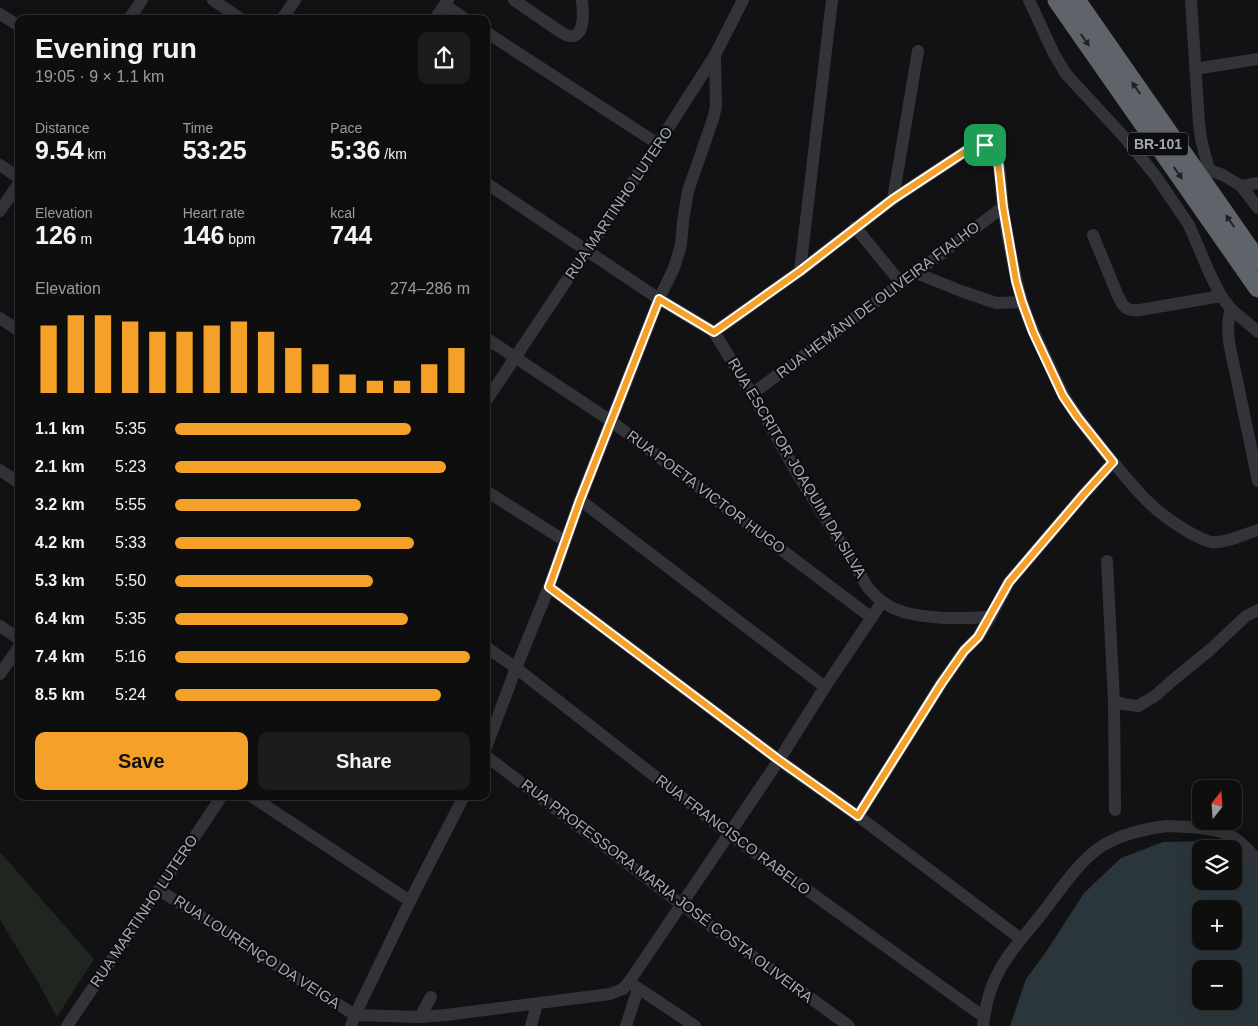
<!DOCTYPE html>
<html lang="en">
<head>
<meta charset="utf-8">
<style>
	body { margin:0; font-family:Arial,sans-serif; background:#1c1c1d; color:#f1f3f6; height:100vh; display:flex; flex-direction:column; font-size:19px; white-space:nowrap }
	* { box-sizing:border-box; margin:0 }
	p { font-size:16px; color:#9b9c9e }
	.icon { flex:none; width:28px; height:28px; fill:none; stroke:currentColor; stroke-width:2; stroke-linecap:round; stroke-linejoin:round }
	.map { position:relative; flex:1; overflow:hidden }
	.details { position:absolute; left:15px; top:15px; width:475px; height:785px; display:flex; flex-direction:column; background:#0e0e0f; border-radius:10px; box-shadow:0 5px 20px #0002,0 0 0 1px #2e2e2f }
	.details>* { flex:none }
	.needle { width:32px; rotate:17deg }
	.controls { position:absolute; left:1192px; top:780px; display:grid; gap:10px }
	.controls a { display:grid; place-items:center; width:50px; height:50px; border-radius:10px; background:#0e0e0f; box-shadow:0 5px 20px #0002,0 0 0 1px #2e2e2f; font-size:25px }
	.pin { position:absolute; display:grid; place-items:center; width:42px; height:42px; color:#fff; margin:-21px; border-radius:10px; box-shadow:0 2px 8px #0006 }
	.round { display:grid; place-items:center; flex:none; width:52px; height:52px; border-radius:10px; background:#1c1c1d }
	.headline { display:flex; align-items:center; justify-content:space-between; height:85px; padding:0 20px }
	h1 { font-size:28px; font-weight:600; line-height:38px }
	.stats { display:grid; grid-template-columns:repeat(3,1fr); gap:8px; height:85px; padding:5px 20px }
	.stats div { display:grid; align-content:center }
	.stats b { font-size:25px; font-weight:600 }
	.stats small { font-size:14px; font-weight:400 }
	.stats p { font-size:14px }
	.chart { height:140px; padding:10px 20px }
	.chart p { display:flex; justify-content:space-between }
	.chart svg { width:100%; height:90px; margin-top:5px; stroke:#f5a028; stroke-width:6 }
	.action { display:flex; gap:10px; margin-top:auto; padding:10px 20px }
	.action a { flex:1; height:58px; border-radius:10px; background:#f5a028; color:#111; font-size:20px; font-weight:600; line-height:58px; text-align:center }
	.action a+a { background:#1c1c1d; color:#f1f3f6 }
	ul { padding:0 20px; list-style:none; font-size:16px }
	li { display:grid; grid-template-columns:80px 60px 1fr; align-items:center; height:38px }
	li i { height:12px; border-radius:6px; background:#f5a028 }
	.map>svg:first-child { display:block }
</style>
</head>
<body>
<div class="map">
<svg width="1258" height="1026" viewBox="0 0 1258 1026">
	<rect width="100%" height="100%" fill="#121214"/>
	<polygon fill="#1e261f" points="0,852 94,959 57,1017 39,984 0,920"/>
	<path fill="#2b363c" fill-rule="evenodd" d="M1214,841L1245,850L1258,866V1026H1010L1026,979L1046,952L1084,893L1121,858L1163,842ZM1201,849H1234V881H1201ZM1201,909H1234V941H1201ZM1201,969H1234V1001H1201Z"/>
	<g fill="none" stroke-linecap="round" stroke-linejoin="round">
		<g stroke="#333439" stroke-width="12">
			<polyline points="213,0 241,19"/>
			<path d="M514,0L562,33C565,34 567,36 570,36C586,38 583,9 582,0"/>
			<polyline points="1029,0 1054,54 1066,74 1125,138 1155,175 1189,225 1209,272 1221,296 1231,309 1258,332"/>
			<polyline points="1191,0 1199,123 1201,139 1209,170"/>
			<polyline points="445,5 465,19"/>
			<polyline points="0,14 19,26"/>
			<polyline points="129,19 142,0"/>
			<polyline points="282,19 295,0"/>
			<polyline points="435,19 448,0"/>
			<polyline points="486,32 658,144"/>
			<polyline points="1195,69 1258,59"/>
			<polyline points="0,165 19,178"/>
			<polyline points="1209,170 1223,175 1241,186 1258,183"/>
			<path d="M486,183L659,299L714,332L752,394L797,473L860,574C863,579 866,586 870,590C890,614 916,616 944,618C960,618 975,619 991,616L1009,582L1084,494L1113,462"/>
			<polyline points="1241,186 1258,208"/>
			<polyline points="893,199 918,51"/>
			<polyline points="0,211 19,183"/>
			<polyline points="855,227 901,283"/>
			<path d="M1093,235L1118,296C1124,308 1126,311 1140,310L1221,296"/>
			<polyline points="800,271 832,0"/>
			<polyline points="916,273 961,291 996,303 1022,302"/>
			<path d="M1231,309C1227,321 1228,330 1229,342L1258,481"/>
			<polyline points="0,318 19,331"/>
			<path d="M714,332L800,271L893,199L975,145C981,145 989,143 993,148C1001,158 1001,194 1003,208C1008,239 1013,271 1022,301C1029,324 1040,345 1050,367C1055,377 1059,388 1065,398C1077,417 1091,435 1105,452C1132,485 1149,509 1187,531C1194,535 1202,540 1211,542C1224,544 1245,534 1258,530"/>
			<polyline points="486,338 611,421 872,618"/>
			<polyline points="752,394 901,283 916,273 1003,207"/>
			<polyline points="486,401 658,144 715,55 743,0"/>
			<polyline points="0,470 19,483"/>
			<polyline points="486,491 565,541"/>
			<polyline points="580,500 825,687"/>
			<polyline points="1107,561 1114,701 1123,704 1138,706 1155,696 1173,680 1211,649 1246,616 1258,610"/>
			<polyline points="549,587 779,760 858,816 1021,939"/>
			<polyline points="0,626 19,639"/>
			<polyline points="486,647 516,668 729,834 984,1017"/>
			<polyline points="0,674 19,647"/>
			<polyline points="1114,701 1115,810"/>
			<polyline points="486,748 516,668 549,587 580,500 659,299 674,268 681,245 683,221 688,191 713,119 716,107 715,55"/>
			<polyline points="486,756 682,905 849,1026"/>
			<polyline points="251,796 410,901"/>
			<polyline points="858,816 941,684 964,651 978,637 991,616"/>
			<polyline points="159,890 355,1015"/>
			<polyline points="629,982 695,1026"/>
			<polyline points="355,1015 420,1017 446,1015 610,994 623,989 629,982 779,760 825,687 882,602"/>
			<polyline points="420,1017 431,997"/>
			<polyline points="67,1026 222,796"/>
			<polyline points="351,1026 355,1015 410,901 464,796"/>
			<polyline points="531,1026 537,1004"/>
			<polyline points="626,1026 638,989"/>
			<path d="M983,1026C985,1009 989,990 997,975C1009,951 1028,932 1044,911C1060,890 1080,860 1102,846C1119,835 1147,828 1167,826C1175,826 1183,827 1190,827C1226,830 1235,833 1258,861"/>
		</g>
		<g stroke="#5f636a" stroke-width="19">
			<polyline points="1057,0 1258,288"/>
			<polyline points="1076,0 1258,261"/>
		</g>
	</g>
	<defs><path id="oneway-solid" d="M-6-.8H1V-3.2L6.5 0L1 3.2V.8H-6Z" transform="scale(1.25)"/></defs>
	<g fill="#222226">
		<use href="#oneway-solid" transform="translate(1085 40) rotate(55)"/>
		<use href="#oneway-solid" transform="translate(1136 88) rotate(-125)"/>
		<use href="#oneway-solid" transform="translate(1178 173) rotate(55)"/>
		<use href="#oneway-solid" transform="translate(1230 221) rotate(-125)"/>
	</g>
	<g fill="none" stroke-linecap="round" stroke-linejoin="round">
		<defs>
			<polygon id="route" points="975,145 985,145 991,146 994,149 998,160 1003,207 1016,281 1022,302 1033,332 1063,396 1078,418 1113,462 1084,494 1009,582 978,637 964,651 941,684 858,816 779,760 549,587 580,500 659,299 714,332 800,271 893,199"/>
		</defs>
		<use href="#route" stroke="#fff" stroke-width="10"/>
		<use href="#route" stroke="#f5a028" stroke-width="6"/>
	</g>
	<g text-anchor="middle" stroke-width="4.5" stroke-linejoin="round" paint-order="stroke">
		<rect fill="#0d0d0f" stroke="#767b82" stroke-width="1" x="1128" y="132.5" width="60" height="23" rx="4"/>
		<g font-size="14" font-weight="bold" fill="#a3aab4">
			<text x="1158" y="149">BR-101</text>
		</g>
		<g font-size="15" fill="#a3aab4" stroke="#0d0d0f">
			<text transform="translate(619 203) rotate(-56)" y="5">RUA MARTINHO LUTERO</text>
			<text transform="translate(878 300) rotate(-37)" y="5">RUA HEMÂNI DE OLIVEIRA FIALHO</text>
			<text transform="translate(797 468) rotate(59)" y="5">RUA ESCRITOR JOAQUIM DA SILVA</text>
			<text transform="translate(706 492) rotate(37)" y="5">RUA POETA VICTOR HUGO</text>
			<text transform="translate(733 835) rotate(37)" y="5">RUA FRANCISCO RABELO</text>
			<text transform="translate(667 891) rotate(37)" y="5">RUA PROFESSORA MARIA JOSÉ COSTA OLIVEIRA</text>
			<text transform="translate(144 911) rotate(-56)" y="5">RUA MARTINHO LUTERO</text>
			<text transform="translate(257 952) rotate(33)" y="5">RUA LOURENÇO DA VEIGA</text>
		</g>
	</g>
</svg>
<div class="controls">
<a><svg class="needle" viewBox="-14 -14 28 28"><path d="M0-13l5 13h-10z" fill="#e53935"/><path d="M0 13l5-13h-10z" fill="#9b9c9e"/></svg></a>
<a><svg class="icon" aria-label="layers" viewBox="0 0 24 24"><path d="M12 4l9 5-9 5-9-5zM3 14l9 5 9-5"/></svg></a>
<a>+</a>
<a>−</a>
</div>
<div class="pin" style="left:985px;top:145px;background:#1e9e55"><svg class="icon" aria-label="arrive" viewBox="0 0 24 24"><path d="M6 21V4h12l-3 4 3 4H6"/></svg></div>
<section class="details">
<div class="headline"><div><h1>Evening run</h1><p>19:05 · 9 × 1.1 km</p></div><a class="round"><svg class="icon" aria-label="share" viewBox="0 0 24 24"><path d="M12 15V3M7 8l5-5 5 5M5 13v7h14v-7"/></svg></a></div>
<div class="stats">
<div><p>Distance</p><b>9.54<small> km</small></b></div>
<div><p>Time</p><b>53:25</b></div>
<div><p>Pace</p><b>5:36<small> /km</small></b></div>
</div>
<div class="stats">
<div><p>Elevation</p><b>126<small> m</small></b></div>
<div><p>Heart rate</p><b>146<small> bpm</small></b></div>
<div><p>kcal</p><b>744</b></div>
</div>
<div class="chart"><p><span>Elevation</span>274–286 m</p>
<svg viewBox="0 0 160 44" preserveAspectRatio="none"><path d="M5 44V11M15 44V6M25 44V6M35 44V9M45 44V14M55 44V14M65 44V11M75 44V9M85 44V14M95 44V22M105 44V30M115 44V35M125 44V38M135 44V38M145 44V30M155 44V22"/></svg>
</div>
<ul>
<li><b>1.1 km</b>5:35<i style="width:80%"></i></li>
<li><b>2.1 km</b>5:23<i style="width:92%"></i></li>
<li><b>3.2 km</b>5:55<i style="width:63%"></i></li>
<li><b>4.2 km</b>5:33<i style="width:81%"></i></li>
<li><b>5.3 km</b>5:50<i style="width:67%"></i></li>
<li><b>6.4 km</b>5:35<i style="width:79%"></i></li>
<li><b>7.4 km</b>5:16<i style="width:100%"></i></li>
<li><b>8.5 km</b>5:24<i style="width:90%"></i></li>
</ul>
<div class="action"><a>Save</a><a>Share</a></div>
</section>
</div>
</body>
</html>
